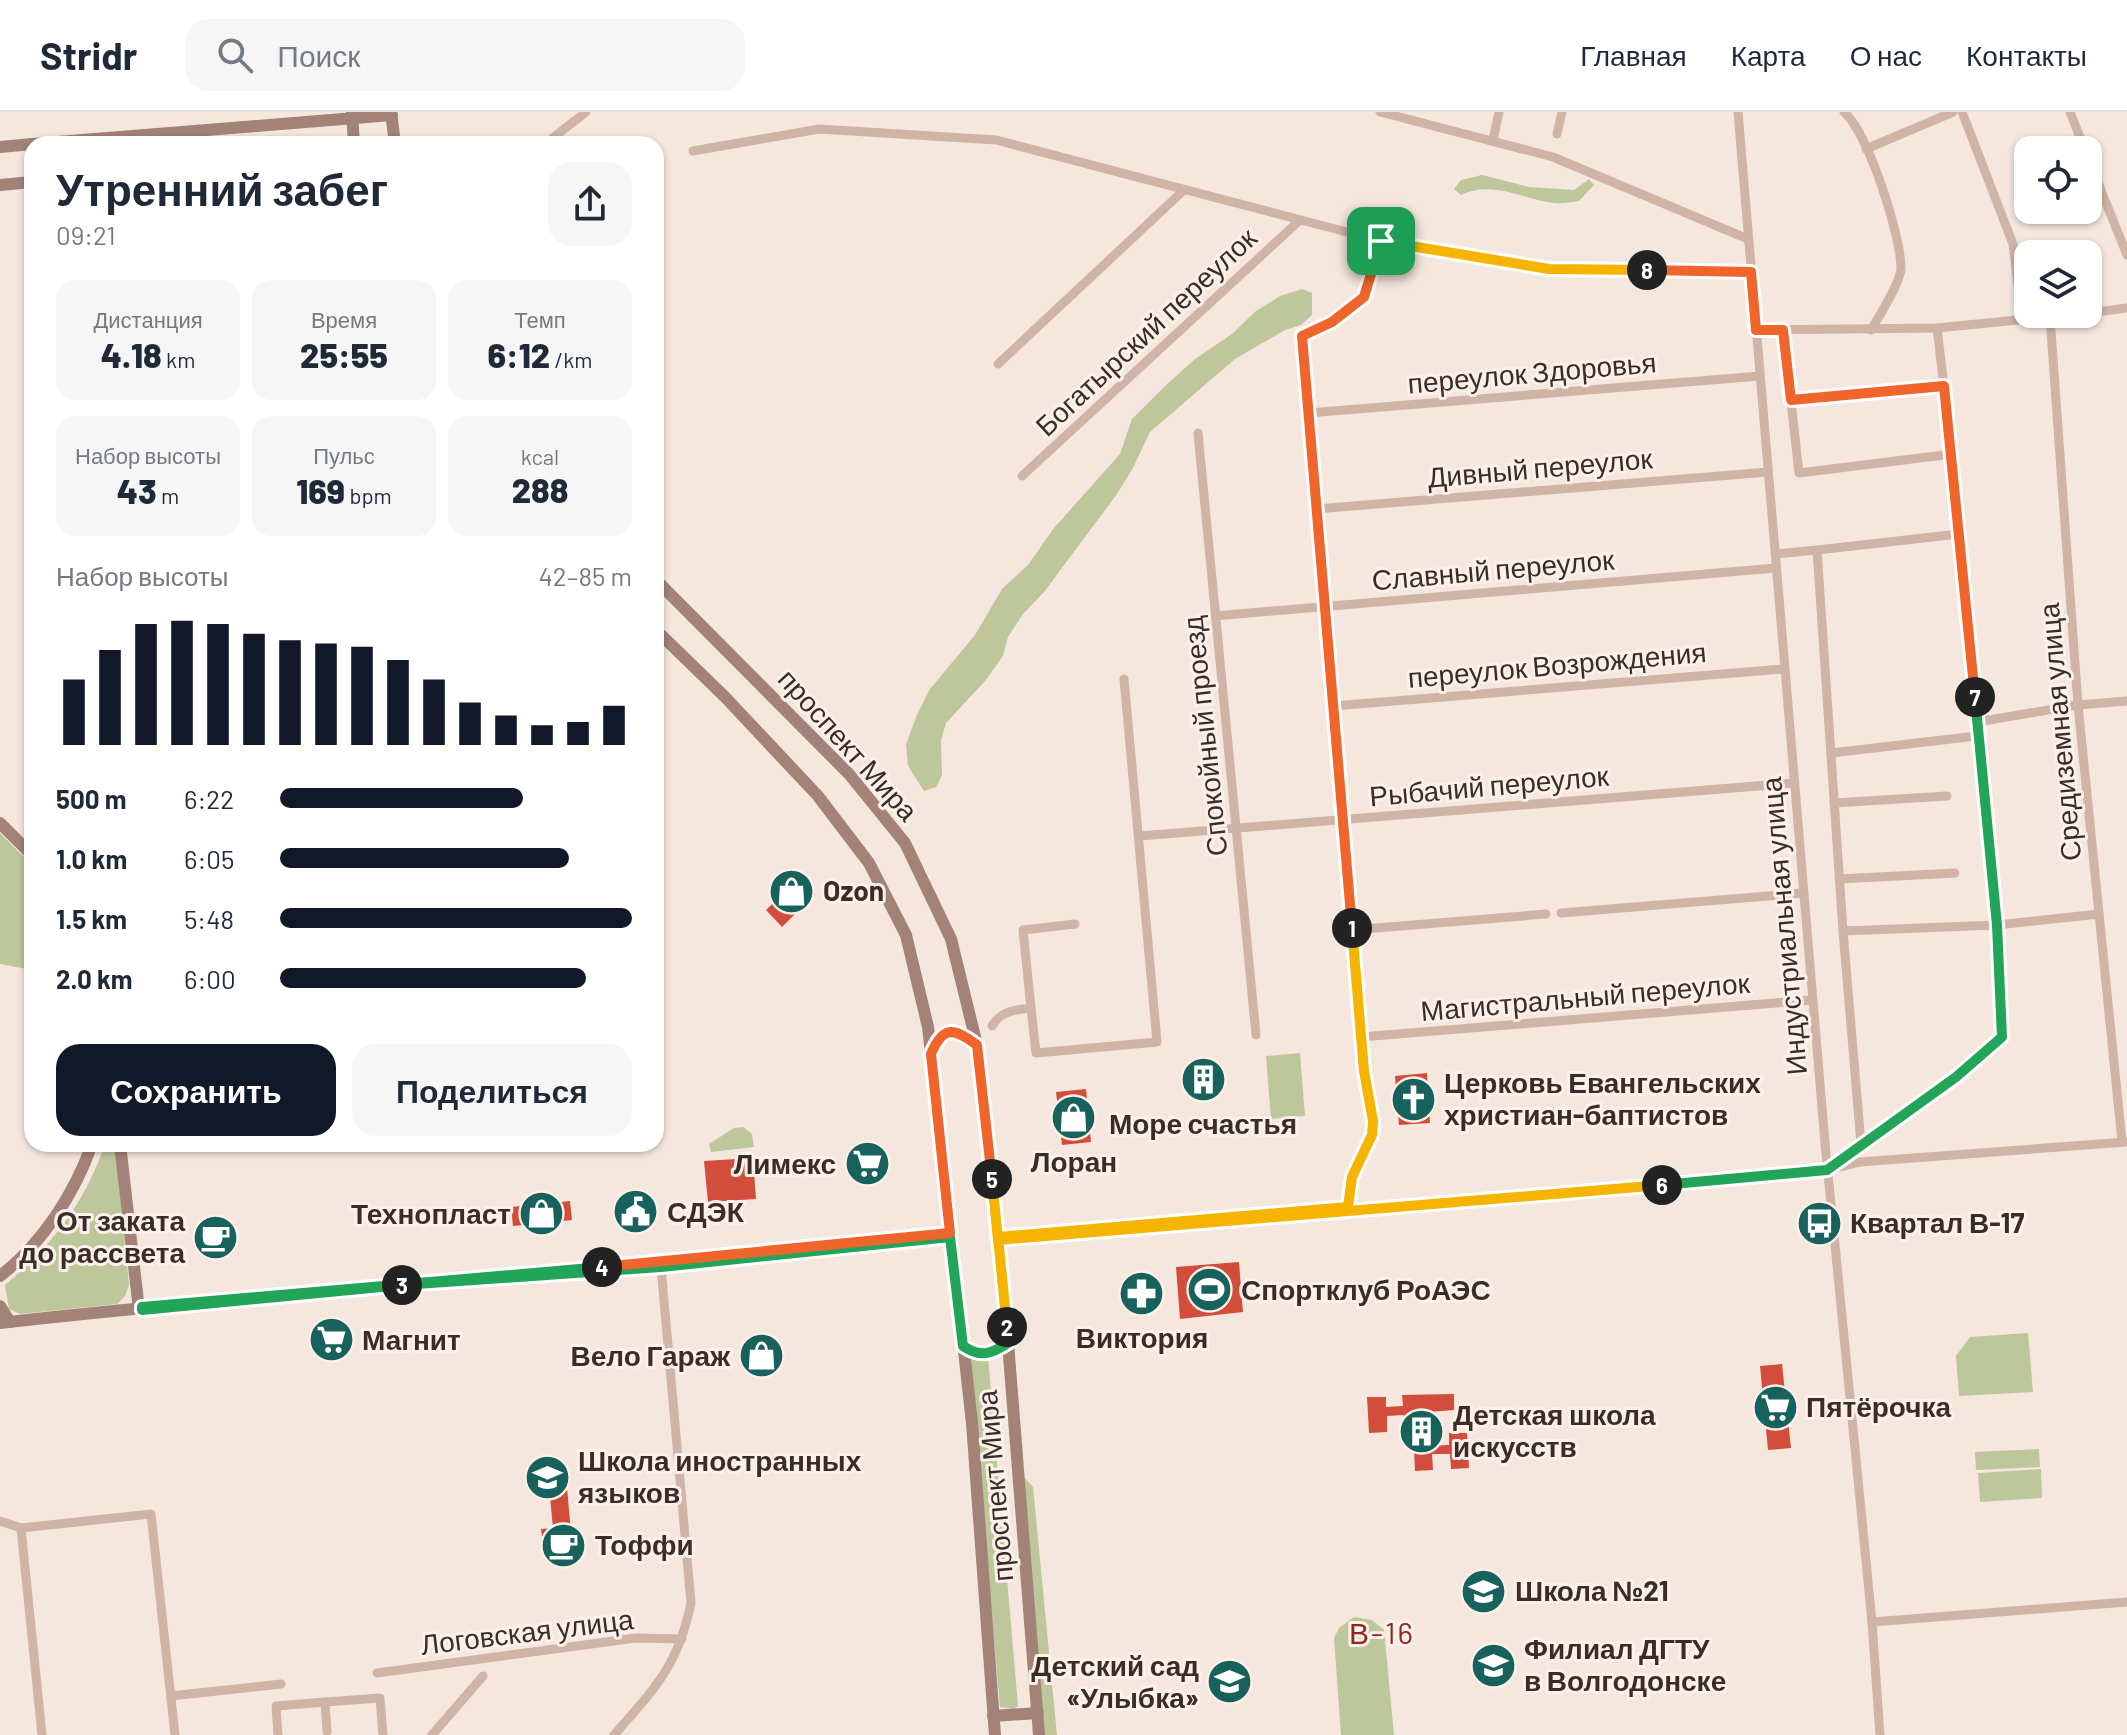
<!DOCTYPE html>
<html lang="ru">
<head>
<meta charset="utf-8">
<style>
	body { margin:0; font-family:Barlow,sans-serif; background:#f6f6f7; color:#1f2937; height:100vh; display:flex; flex-direction:column; font-size:30px; white-space:nowrap }
	* { box-sizing:border-box; margin:0 }
	p { font-size:26px; color:#747a83 }
	.icon { flex:none; width:44px; height:44px; fill:none; stroke:currentColor; stroke-width:2; stroke-linecap:round; stroke-linejoin:round }
	.map { position:relative; flex:1; overflow:hidden }
	.side { position:absolute; left:24px; top:24px; width:640px; height:1016px; display:flex; flex-direction:column; background:#fff; border-radius:24px; box-shadow:0 2px 6px #0004 }
	.side>* { flex:none }
	.tools { position:absolute; left:2014px; top:24px; display:grid; gap:16px }
	.tools a { display:grid; place-items:center; width:88px; height:88px; border-radius:16px; background:#fff; box-shadow:0 2px 6px #0004; font-size:40px }
	.pin { position:absolute; display:grid; place-items:center; width:68px; height:68px; color:#fff; margin:-34px; border-radius:16px; box-shadow:0 4px 12px #0006 }
	.km { position:absolute; width:40px; height:40px; margin:-20px; border-radius:50%; background:#222; color:#fff; font-size:22px; line-height:40px; text-align:center }
	.round { display:grid; place-items:center; flex:none; width:84px; height:84px; border-radius:24px; background:#f6f6f7 }
	.head { display:flex; align-items:center; justify-content:space-between; height:136px; padding:0 32px }
	h1 { font-size:44px; font-weight:800; line-height:60px }
	.metrics { display:grid; grid-template-columns:repeat(3,1fr); gap:12px; height:136px; padding:8px 32px }
	.metrics div { display:grid; align-content:center; border-radius:20px; background:#f6f6f7; text-align:center }
	.metrics b { font-size:34px; font-weight:800 }
	.metrics small { font-size:22px; font-weight:400 }
	.metrics p { font-size:22px }
	.chart { height:224px; padding:16px 32px }
	.chart p { display:flex; justify-content:space-between }
	.chart svg { width:100%; height:144px; margin-top:8px; stroke:#111827; stroke-width:6 }
	.button { display:flex; gap:16px; margin-top:auto; padding:16px 32px }
	.button a { flex:1; height:92px; border-radius:24px; background:#111827; color:#fff; font-size:32px; font-weight:800; line-height:92px; text-align:center }
	.button a+a { background:#f6f6f7; color:#1f2937 }
	ul { padding:0 32px; list-style:none; font-size:26px }
	li { display:grid; grid-template-columns:128px 96px 1fr; align-items:center; height:60px }
	li i { height:20px; border-radius:10px; background:#111827 }
	header { display:flex; align-items:center; gap:48px; box-sizing:border-box; height:112px; padding:0 40px; background:#fff; border-bottom:2px solid #e0e1e3 }
	header strong { font-size:38px }
	nav { display:flex; gap:44px; margin-inline-start:auto; font-size:28px }
	.search { width:560px; height:72px; background:#f6f6f7; display:flex; align-items:center; gap:20px; box-sizing:border-box; padding:0 28px; border-radius:24px; color:#747a83; font-size:30px }
	.map>svg:first-child { display:block }
</style>
</head>
<body>
<header>
<strong>Stridr</strong>
<div class="search"><svg class="icon" aria-label="search" viewBox="0 0 24 24"><circle cx="10" cy="10" r="6"/><path d="M15 15l6 6"/></svg>Поиск</div>
<nav><a>Главная</a><a>Карта</a><a>О нас</a><a>Контакты</a></nav>
</header>
<div class="map">
<svg width="2127" height="1623" viewBox="0 0 2127 1623">
	<rect width="100%" height="100%" fill="#f5e7dd"/>
	<g fill="#bec69b">
		<path d="M1482,63L1529,75L1574,78L1589,67L1594,73L1579,89C1571,90 1562,92 1554,91C1522,87 1493,68 1461,83L1454,77L1461,68Z"/>
		<polygon points="1302,177 1312,181 1312,203 1301,213 1285,218 1235,247 1150,320 1133,356 1117,382 1044,480 1023,502 1008,525 1003,544 985,569 946,611 941,628 942,663 936,675 924,679 908,654 906,632 917,603 930,577 975,523 1002,477 1028,453 1054,416 1120,342 1132,307 1164,275 1195,247 1232,222 1256,199 1280,184"/>
		<polygon points="0,721 32,753 32,858 0,852"/>
		<polygon points="1300,941 1305,1004 1271,1007 1266,944"/>
		<polygon points="743,1015 752,1022 754,1035 711,1040 709,1032 734,1016"/>
		<path d="M105,1032H115L129,1173L125,1184L117,1192L20,1202L9,1197L5,1173C51,1135 86,1089 105,1032Z"/>
		<polygon points="2028,1221 2033,1280 1959,1284 1956,1244 1970,1225"/>
		<polygon points="969,1245 980,1249 988,1245 1018,1594 1014,1597 1000,1595"/>
		<polygon points="2039,1337 2040,1355 1976,1358 1975,1340"/>
		<polygon points="2041,1357 2042,1386 1980,1390 1978,1361"/>
		<polygon points="1019,1360 1033,1375 1057,1623 1041,1623"/>
		<polygon points="1354,1505 1372,1508 1384,1518 1394,1623 1341,1623 1334,1526 1339,1516"/>
	</g>
	<g fill="#d34d3d">
		<polygon points="799,766 815,782 782,815 766,798"/>
		<polygon points="1215,952 1217,982 1191,984 1189,953"/>
		<polygon points="1427,961 1430,1011 1399,1013 1395,964"/>
		<polygon points="1086,977 1091,1030 1062,1033 1056,980"/>
		<polygon points="883,1036 886,1064 851,1067 848,1040"/>
		<polygon points="753,1046 756,1087 708,1090 704,1049"/>
		<polygon points="570,1089 572,1108 513,1114 511,1095"/>
		<polygon points="1239,1150 1243,1200 1180,1207 1176,1155"/>
		<polygon points="1782,1252 1791,1336 1768,1338 1760,1254"/>
		<polygon points="1454,1282 1454,1298 1428,1300 1432,1334 1449,1333 1449,1321 1467,1321 1469,1356 1451,1357 1450,1342 1432,1342 1433,1358 1415,1359 1413,1318 1404,1318 1404,1303 1387,1304 1387,1320 1369,1321 1367,1285 1386,1285 1386,1295 1403,1294 1402,1283"/>
		<polygon points="566,1364 572,1432 543,1434 541,1417 553,1416 550,1385 539,1386 537,1366"/>
	</g>
	<g fill="none" stroke-linecap="round" stroke-linejoin="round">
		<g stroke="#cfb4a7" stroke-width="9">
			<polyline points="1380,0 1553,45 1748,127"/>
			<polyline points="1738,0 1825,1031 1872,1510 1880,1623"/>
			<path d="M1844,0C1868,20 1901,124 1901,156C1901,170 1879,204 1871,218"/>
			<polyline points="1962,0 2013,132 2022,206"/>
			<polyline points="2070,0 2085,38"/>
			<polyline points="1557,22 1562,0"/>
			<polyline points="1493,28 1499,0"/>
			<polyline points="545,32 586,0"/>
			<polyline points="1866,37 1953,0"/>
			<polyline points="693,39 819,17 996,28 1381,129 1549,157 1751,160"/>
			<polyline points="2088,46 2127,143"/>
			<polyline points="2088,201 2127,196"/>
			<polyline points="2050,205 2078,593 2122,1030"/>
			<polyline points="1756,218 1937,216 2078,202"/>
			<polyline points="1783,218 1799,361 1952,342"/>
			<polyline points="998,252 1184,78"/>
			<polyline points="1791,288 1944,274"/>
			<polyline points="1308,301 1760,264"/>
			<polyline points="1198,321 1256,923"/>
			<polyline points="1022,364 1299,109"/>
			<polyline points="1316,397 1768,360"/>
			<polyline points="1817,438 1959,422"/>
			<polyline points="1775,442 1817,438 1843,819"/>
			<polyline points="1214,504 1776,456"/>
			<polyline points="1333,594 1784,557"/>
			<polyline points="1977,610 2078,593 2127,589"/>
			<polyline points="1831,641 1977,624"/>
			<polyline points="1834,691 1947,684"/>
			<polyline points="1140,724 1794,671"/>
			<polyline points="1839,767 1955,761"/>
			<polyline points="1561,801 1803,781"/>
			<polyline points="1352,818 1546,802"/>
			<polyline points="1031,896 1036,941 1157,930 1124,567"/>
			<path d="M992,914C1001,899 1014,898 1031,896L1023,818L1075,812"/>
			<polyline points="1361,925 1812,888"/>
			<polyline points="1861,1032 1843,819 1997,813 2099,802"/>
			<polyline points="1830,1057 1860,1050 2126,1030"/>
			<polyline points="1827,1058 1956,965 2002,925 1997,813 1952,342 1937,216"/>
			<path d="M1349,1098C1348,1063 1368,1050 1372,1021C1375,1002 1367,979 1364,959L1302,224L1332,210L1364,185L1381,129"/>
			<polyline points="0,1409 21,1416 151,1402 175,1623"/>
			<polyline points="21,1416 42,1623"/>
			<polyline points="1872,1510 2127,1490"/>
			<polyline points="377,1561 636,1526 682,1527"/>
			<polyline points="171,1584 281,1572"/>
			<polyline points="327,1620 325,1590 380,1586 383,1623"/>
			<polyline points="278,1623 276,1594 325,1590"/>
			<polyline points="432,1623 483,1564"/>
			<path d="M614,1623C655,1576 678,1554 691,1491L661,1155"/>
		</g>
		<g stroke="#a38278" stroke-width="12">
			<polyline points="352,0 354,32"/>
			<polyline points="391,0 395,32"/>
			<polyline points="33,32 392,3"/>
			<polyline points="0,35 32,32"/>
			<polyline points="0,73 32,70"/>
			<polyline points="656,468 849,662 905,731 951,827 977,933 1008,1231 1039,1623"/>
			<polyline points="656,518 725,585 818,684 869,751 906,823 928,915 972,1311 995,1623"/>
			<polyline points="0,711 32,743"/>
			<path d="M931,941C944,913 955,916 977,933"/>
			<polyline points="120,1032 139,1198"/>
			<polyline points="998,1128 1827,1058"/>
			<path d="M0,1164C42,1132 75,1081 92,1032"/>
			<polyline points="0,1194 10,1210"/>
			<path d="M0,1211C316,1175 634,1162 950,1125"/>
			<path d="M963,1234C981,1246 991,1242 1008,1231"/>
			<polyline points="993,1604 1038,1601"/>
		</g>
	</g>
	<g fill="none" stroke-linecap="round" stroke-linejoin="round">
		<defs>
			<polyline id="split-1" points="1352,816 1302,224 1332,210 1364,185 1381,129"/>
			<polyline id="split-2" points="1007,1215 998,1125 1348,1095 1352,1065 1372,1023 1373,1009 1364,959 1352,816"/>
			<path id="split-3" d="M402,1173L661,1155L950,1125L963,1234C981,1246 991,1242 1008,1231L1007,1215"/>
			<polyline id="split-4" points="402,1173 142,1198 142,1195 602,1155"/>
			<path id="split-5" d="M602,1155L950,1121L931,942C943,914 953,915 977,933L992,1067"/>
			<polyline id="split-6" points="992,1067 998,1128 1662,1073"/>
			<polyline id="split-7" points="1662,1073 1827,1058 1956,965 2002,925 1997,813 1975,585"/>
			<polyline id="split-8" points="1647,158 1751,160 1756,218 1783,218 1791,288 1944,274 1975,585"/>
			<polyline id="split-9" points="1381,129 1549,157 1647,158"/>
		</defs>
		<use href="#split-1" stroke="#fff" stroke-width="16"/>
		<use href="#split-2" stroke="#fff" stroke-width="16"/>
		<use href="#split-3" stroke="#fff" stroke-width="16"/>
		<use href="#split-4" stroke="#fff" stroke-width="16"/>
		<use href="#split-5" stroke="#fff" stroke-width="16"/>
		<use href="#split-6" stroke="#fff" stroke-width="16"/>
		<use href="#split-7" stroke="#fff" stroke-width="16"/>
		<use href="#split-8" stroke="#fff" stroke-width="16"/>
		<use href="#split-9" stroke="#fff" stroke-width="16"/>
		<use href="#split-1" stroke="#f0652b" stroke-width="10"/>
		<use href="#split-2" stroke="#f5b400" stroke-width="10"/>
		<use href="#split-3" stroke="#22a559" stroke-width="10"/>
		<use href="#split-4" stroke="#22a559" stroke-width="10"/>
		<use href="#split-5" stroke="#f0652b" stroke-width="10"/>
		<use href="#split-6" stroke="#f5b400" stroke-width="10"/>
		<use href="#split-7" stroke="#22a559" stroke-width="10"/>
		<use href="#split-8" stroke="#f0652b" stroke-width="10"/>
		<use href="#split-9" stroke="#f5b400" stroke-width="10"/>
	</g>
	<defs>
		<symbol id="shop-disc" viewBox="-11 -11 22 22"><circle r="9.5" fill="#18625d" stroke="#fcf1ea"/><path d="M-5-2.5h2.3a2.7 3.5 0 0 1 5.4 0H5L5.5 6h-11ZM-1.5-2.5h3a1.5 2.3 0 0 0-3 0Z" fill="#fff"/></symbol>
		<symbol id="building-disc" viewBox="-11 -11 22 22"><circle r="9.5" fill="#18625d" stroke="#fcf1ea"/><path d="M-4-6H4V6H1V3H-1V6H-4ZM-2.5-4.3h1.7v1.8h-1.7ZM.8-4.3h1.7v1.8H.8ZM-2.5-1h1.7V.8h-1.7ZM.8-1h1.7V.8H.8Z" fill="#fff"/></symbol>
		<symbol id="church-disc" viewBox="-11 -11 22 22"><circle r="9.5" fill="#18625d" stroke="#fcf1ea"/><path d="M-1.2-6h2.4v3.5h3.3v2.4h-3.3V6h-2.4V-.1h-3.3v-2.4h3.3Z" fill="#fff"/></symbol>
		<symbol id="supermarket-disc" viewBox="-11 -11 22 22"><circle r="9.5" fill="#18625d" stroke="#fcf1ea"/><path d="M-6-5.5h2.5l.6 2H6L4.5 2H-2.5L-4.4-4H-6ZM-1.5 3.2a1.3 1.3 0 1 0 .1 0ZM3 3.2a1.3 1.3 0 1 0 .1 0Z" fill="#fff"/></symbol>
		<symbol id="civic-disc" viewBox="-11 -11 22 22"><circle r="9.5" fill="#18625d" stroke="#fcf1ea"/><path d="M-.6-6.5H3V-4.5H.6V-3L4-1V1h2V6H-6V1h2V-1L-.6-3ZM-1.2 2.5V6h2.4V2.5Z" fill="#fff"/></symbol>
		<symbol id="bus-disc" viewBox="-11 -11 22 22"><circle r="9.5" fill="#18625d" stroke="#fcf1ea"/><path d="M-5-6H5V4H4V6H2V4H-2V6H-4V4H-5ZM-3.5-4V0h7V-4ZM-3.5 1.2v1.5H-2V1.2ZM2 1.2v1.5H3.5V1.2Z" fill="#fff"/></symbol>
		<symbol id="cafe-disc" viewBox="-11 -11 22 22"><circle r="9.5" fill="#18625d" stroke="#fcf1ea"/><path d="M-5.5-4.5H6V0H3Q3 3.5 0 3.5H-2.5Q-5.5 3.5-5.5 0ZM3-3.2v2h1.7v-2ZM-6 4.5H4V6H-6Z" fill="#fff"/></symbol>
		<symbol id="stadium-disc" viewBox="-11 -11 22 22"><circle r="9.5" fill="#18625d" stroke="#fcf1ea"/><path d="M0-5a6.5 5 0 1 0 0 10a6.5 5 0 1 0 0-10ZM-3.5-1.8h7v3.6h-7Z" fill="#fff"/></symbol>
		<symbol id="pharmacy-disc" viewBox="-11 -11 22 22"><circle r="9.5" fill="#18625d" stroke="#fcf1ea"/><path d="M-2-6h4v4h4v4h-4v4h-4v-4h-4v-4h4Z" fill="#fff"/></symbol>
		<symbol id="school-disc" viewBox="-11 -11 22 22"><circle r="9.5" fill="#18625d" stroke="#fcf1ea"/><path d="M0-5L7-2L0 1L-7-2ZM-4 1L0 2.5L4 1V4Q0 6-4 4Z" fill="#fff"/></symbol>
	</defs>
	<g fill-rule="evenodd">
		<use href="#shop-disc" x="766" y="754" width="51" height="51"/>
		<use href="#building-disc" x="1178" y="942" width="51" height="51"/>
		<use href="#church-disc" x="1388" y="962" width="51" height="51"/>
		<use href="#shop-disc" x="1048" y="980" width="51" height="51"/>
		<use href="#supermarket-disc" x="842" y="1026" width="51" height="51"/>
		<use href="#civic-disc" x="610" y="1074" width="51" height="51"/>
		<use href="#shop-disc" x="516" y="1076" width="51" height="51"/>
		<use href="#bus-disc" x="1794" y="1086" width="51" height="51"/>
		<use href="#cafe-disc" x="190" y="1100" width="51" height="51"/>
		<use href="#stadium-disc" x="1184" y="1152" width="51" height="51"/>
		<use href="#pharmacy-disc" x="1116" y="1156" width="51" height="51"/>
		<use href="#supermarket-disc" x="306" y="1202" width="51" height="51"/>
		<use href="#shop-disc" x="736" y="1218" width="51" height="51"/>
		<use href="#supermarket-disc" x="1750" y="1270" width="51" height="51"/>
		<use href="#building-disc" x="1396" y="1294" width="51" height="51"/>
		<use href="#school-disc" x="522" y="1340" width="51" height="51"/>
		<use href="#cafe-disc" x="538" y="1408" width="51" height="51"/>
		<use href="#school-disc" x="1458" y="1454" width="51" height="51"/>
		<use href="#school-disc" x="1468" y="1528" width="51" height="51"/>
		<use href="#school-disc" x="1204" y="1544" width="51" height="51"/>
	</g>
	<g text-anchor="middle" stroke-width="6" stroke-linejoin="round" paint-order="stroke">
		<g font-size="28" fill="#3b2c28" stroke="#fcf1ea">
			<text transform="translate(1146 220) rotate(-43)" y="10">Богатырский переулок</text>
			<text transform="translate(1532 261) rotate(-5)" y="10">переулок Здоровья</text>
			<text transform="translate(1540 356) rotate(-5)" y="10">Дивный переулок</text>
			<text transform="translate(1493 458) rotate(-5)" y="10">Славный переулок</text>
			<text transform="translate(1557 553) rotate(-5)" y="10">переулок Возрождения</text>
			<text transform="translate(2060 620) rotate(-95)" y="10">Средиземная улица</text>
			<text transform="translate(1205 624) rotate(-96)" y="10">Спокойный проезд</text>
			<text transform="translate(848 633) rotate(48)" y="10">проспект Мира</text>
			<text transform="translate(1489 674) rotate(-5)" y="10">Рыбачий переулок</text>
			<text transform="translate(1784 814) rotate(-95)" y="10">Индустриальная улица</text>
			<text transform="translate(1585 885) rotate(-5)" y="10">Магистральный переулок</text>
			<text transform="translate(995 1374) rotate(-95)" y="10">проспект Мира</text>
			<text transform="translate(527 1520) rotate(-7)" y="10">Логовская улица</text>
		</g>
		<g font-size="28" font-weight="bold" fill="#3b2c28" stroke="#fcf1ea" text-anchor="start">
			<text x="823" y="789">Ozon</text>
			<text x="1444" y="981">Церковь Евангельских<tspan x="1444" dy="32">христиан-баптистов</tspan></text>
			<text x="1203" y="1022" text-anchor="middle">Море счастья</text>
			<text x="1074" y="1060" text-anchor="middle">Лоран</text>
			<text x="836" y="1062" text-anchor="end">Лимекс</text>
			<text x="667" y="1110">СДЭК</text>
			<text x="511" y="1112" text-anchor="end">Технопласт</text>
			<text x="185" y="1119" text-anchor="end">От заката<tspan x="185" dy="32">до рассвета</tspan></text>
			<text x="1850" y="1121">Квартал В-17</text>
			<text x="1241" y="1188">Спортклуб РоАЭС</text>
			<text x="1142" y="1236" text-anchor="middle">Виктория</text>
			<text x="362" y="1238">Магнит</text>
			<text x="730" y="1254" text-anchor="end">Вело Гараж</text>
			<text x="1806" y="1305">Пятёрочка</text>
			<text x="1453" y="1313">Детская школа<tspan x="1453" dy="32">искусств</tspan></text>
			<text x="578" y="1359">Школа иностранных<tspan x="578" dy="32">языков</tspan></text>
			<text x="595" y="1443">Тоффи</text>
			<text x="1515" y="1489">Школа №21</text>
			<text x="1524" y="1547">Филиал ДГТУ<tspan x="1524" dy="32">в Волгодонске</tspan></text>
			<text x="1199" y="1564" text-anchor="end">Детский сад<tspan x="1199" dy="32">«Улыбка»</tspan></text>
		</g>
		<g font-size="30" letter-spacing="2" fill="#942418" stroke="#fcf1ea">
			<text x="1382" y="1532">В-16</text>
		</g>
	</g>
</svg>
<div class="tools">
<a><svg class="icon" aria-label="locate" viewBox="0 0 24 24"><circle cx="12" cy="12" r="6"/><path d="M12 2v4M12 18v4M2 12h4M18 12h4"/></svg></a>
<a><svg class="icon" aria-label="layers" viewBox="0 0 24 24"><path d="M12 4l9 5-9 5-9-5zM3 14l9 5 9-5"/></svg></a>
</div>
<div class="pin" style="left:1381px;top:129px;background:#1e9e55"><svg class="icon" aria-label="arrive" viewBox="0 0 24 24"><path d="M6 21V4h12l-3 4 3 4H6"/></svg></div>
<b class="km" style="left:1352px;top:816px">1</b>
<b class="km" style="left:1007px;top:1215px">2</b>
<b class="km" style="left:402px;top:1173px">3</b>
<b class="km" style="left:602px;top:1155px">4</b>
<b class="km" style="left:992px;top:1067px">5</b>
<b class="km" style="left:1662px;top:1073px">6</b>
<b class="km" style="left:1975px;top:585px">7</b>
<b class="km" style="left:1647px;top:158px">8</b>
<section class="side">
<div class="head"><div><h1>Утренний забег</h1><p>09:21</p></div><a class="round"><svg class="icon" aria-label="share" viewBox="0 0 24 24"><path d="M12 15V3M7 8l5-5 5 5M5 13v7h14v-7"/></svg></a></div>
<div class="metrics">
<div><p>Дистанция</p><b>4.18<small> km</small></b></div>
<div><p>Время</p><b>25:55</b></div>
<div><p>Темп</p><b>6:12<small> /km</small></b></div>
</div>
<div class="metrics">
<div><p>Набор высоты</p><b>43<small> m</small></b></div>
<div><p>Пульс</p><b>169<small> bpm</small></b></div>
<div><p>kcal</p><b>288</b></div>
</div>
<div class="chart"><p><span>Набор высоты</span>42–85 m</p>
<svg viewBox="0 0 160 44" preserveAspectRatio="none"><path d="M5 44V24M15 44V15M25 44V7M35 44V6M45 44V7M55 44V10M65 44V12M75 44V13M85 44V14M95 44V18M105 44V24M115 44V31M125 44V35M135 44V38M145 44V37M155 44V32"/></svg>
</div>
<ul>
<li><b>500 m</b>6:22<i style="width:69%"></i></li>
<li><b>1.0 km</b>6:05<i style="width:82%"></i></li>
<li><b>1.5 km</b>5:48<i style="width:100%"></i></li>
<li><b>2.0 km</b>6:00<i style="width:87%"></i></li>
</ul>
<div class="button"><a>Сохранить</a><a>Поделиться</a></div>
</section>
</div>
</body>
</html>
